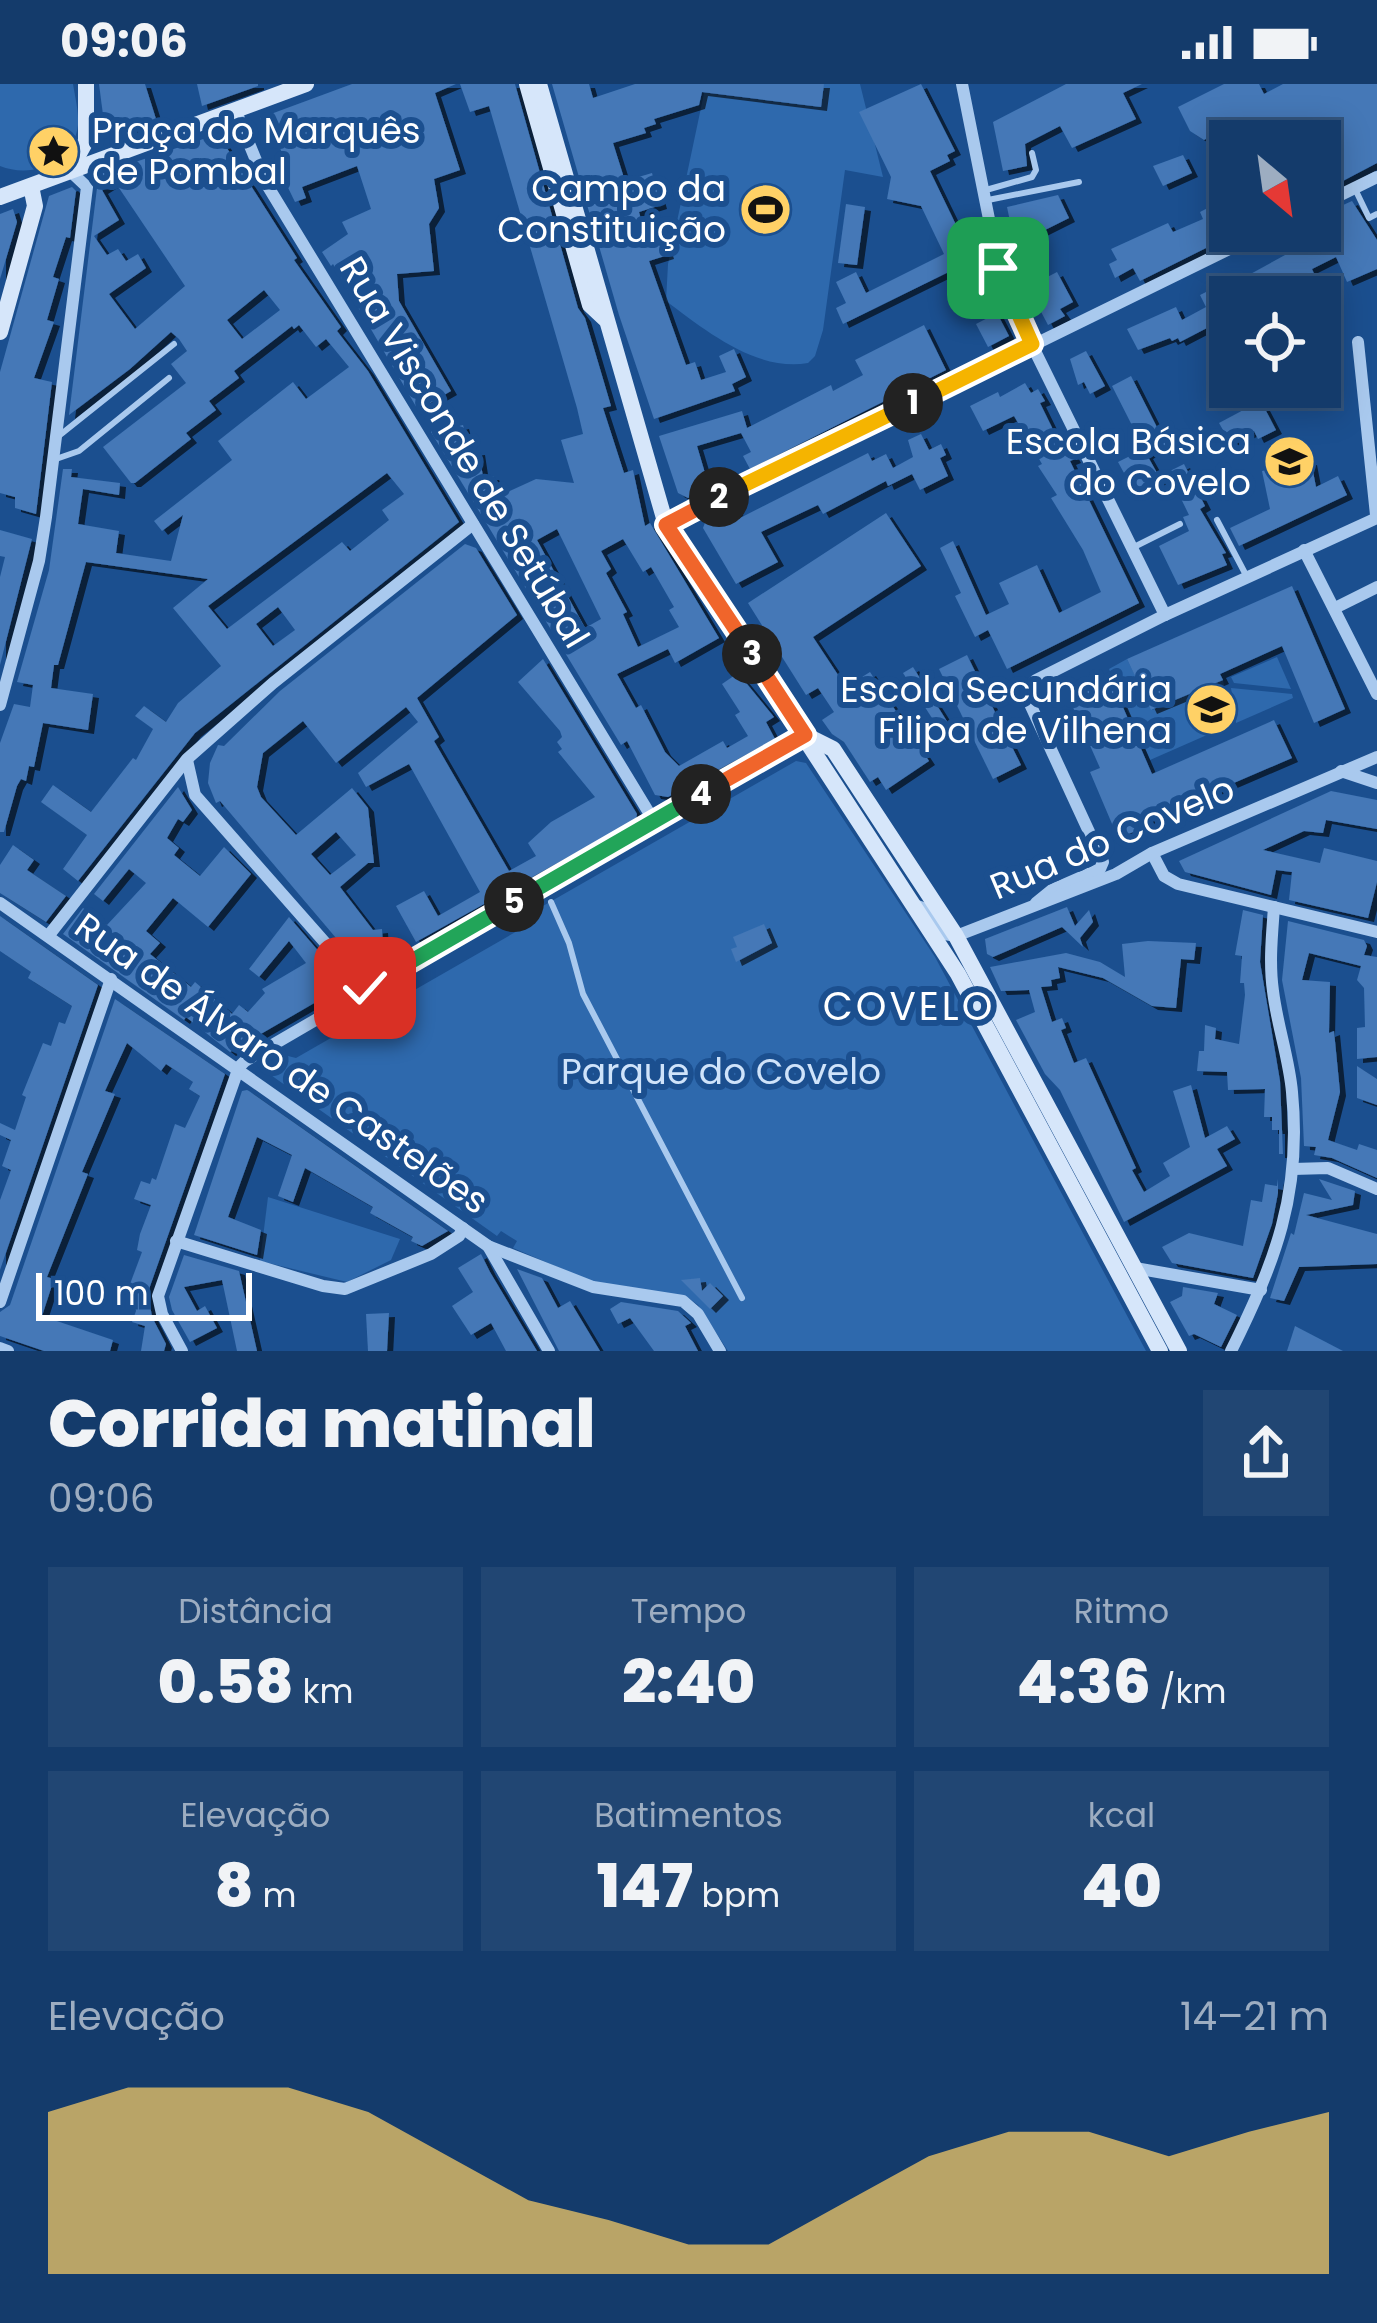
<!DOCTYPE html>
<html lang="pt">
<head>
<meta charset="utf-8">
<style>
	body { margin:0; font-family:Poppins,sans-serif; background:#214673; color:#f1f3f6; height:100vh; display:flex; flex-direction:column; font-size:45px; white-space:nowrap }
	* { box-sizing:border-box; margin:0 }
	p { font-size:39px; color:#9dadc1 }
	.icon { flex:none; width:66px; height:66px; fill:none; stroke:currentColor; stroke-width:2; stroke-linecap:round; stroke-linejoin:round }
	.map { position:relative; height:1267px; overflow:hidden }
	.sheet { display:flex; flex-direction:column; background:#143b6b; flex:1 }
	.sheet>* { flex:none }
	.needle { width:78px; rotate:151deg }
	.tools { position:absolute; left:1209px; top:36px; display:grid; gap:24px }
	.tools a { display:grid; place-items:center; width:132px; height:132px; border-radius:0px; background:#143b6b; box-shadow:0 6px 30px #0003,0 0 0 3px #33557e; font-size:60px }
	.scale { position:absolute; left:36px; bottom:30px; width:216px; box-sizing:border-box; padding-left:12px; border:6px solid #fff; border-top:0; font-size:33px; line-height:42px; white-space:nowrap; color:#fff; -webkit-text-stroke:9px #1b4f8f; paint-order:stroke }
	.pin { position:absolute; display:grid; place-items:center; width:102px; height:102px; color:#fff; margin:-51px; border-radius:24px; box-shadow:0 6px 18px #0006 }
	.km { position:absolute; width:60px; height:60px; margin:-30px; border-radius:50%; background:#222; color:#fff; font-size:33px; line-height:60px; text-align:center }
	.round { display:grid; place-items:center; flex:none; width:126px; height:126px; border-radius:0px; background:#214673 }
	.headline { display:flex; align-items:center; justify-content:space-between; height:204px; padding:0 48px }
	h1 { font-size:66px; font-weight:800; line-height:90px }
	.stats { display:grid; grid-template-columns:repeat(3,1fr); gap:18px; height:204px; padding:12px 48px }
	.stats div { display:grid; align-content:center; border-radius:0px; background:#214673; text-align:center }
	.stats b { font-size:60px; font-weight:800 }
	.stats small { font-size:33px; font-weight:400 }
	.stats p { font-size:33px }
	.chart { height:336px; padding:24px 48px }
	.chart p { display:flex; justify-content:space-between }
	.chart svg { width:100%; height:216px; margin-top:12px; fill:#ffd166; opacity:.7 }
	.status { display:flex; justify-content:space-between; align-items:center; height:84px; padding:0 60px; background:#143b6b; direction:ltr }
	.status svg { height:33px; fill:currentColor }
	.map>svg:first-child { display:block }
</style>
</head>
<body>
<div class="status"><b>09:06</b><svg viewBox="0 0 49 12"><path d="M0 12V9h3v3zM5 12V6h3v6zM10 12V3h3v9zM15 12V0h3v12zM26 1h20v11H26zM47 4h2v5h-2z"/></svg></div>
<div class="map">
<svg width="1377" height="1267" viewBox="0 0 1377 1267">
	<defs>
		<filter id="shadow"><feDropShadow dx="6" dy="4" stdDeviation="0" flood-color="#0009"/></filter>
	</defs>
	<rect width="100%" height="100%" fill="#1b4f8f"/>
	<g fill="#2e69ad">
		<path d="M0,0H73C75,13 79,28 78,41C74,79 32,95 0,82Z"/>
		<path d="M706,0H860L883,93L845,86L823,246L815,272L808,279C756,288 705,246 666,217L668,180Z"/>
		<polygon points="1277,573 1291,605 1234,599 1231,593"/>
		<polygon points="1127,575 1152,626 1223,596 1232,640 1150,676 1109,585"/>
		<polygon points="1231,604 1292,610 1293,614 1236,639"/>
		<polygon points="796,677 806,679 935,873 1146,1267 728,1267 698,1221 687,1213 590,1197 513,1164 517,1157 501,1147 497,1152 268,989 271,979 284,971 296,974 519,846 515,838"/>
		<polygon points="268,1113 400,1155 391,1176 347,1198 260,1177"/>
	</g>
	<g fill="#4478b7" fill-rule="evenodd" filter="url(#shadow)">
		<polygon points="99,0 145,0 156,35 106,54"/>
		<polygon points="197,0 258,0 258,2 202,22"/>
		<polygon points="352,0 456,0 435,9 460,86 434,95 439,124 429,140 434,187 397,190 399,217 451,307 418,326 333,180 331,182 322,168 348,150 342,138 371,125 357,82 302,103 306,114 295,118 275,77 284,74 274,49 264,44 260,34"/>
		<path d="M460,0H515L578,224L585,234L611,322L603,324L624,389L633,386L645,442L650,439L719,554L675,579L668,565L617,590L636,624L641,621L665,668L679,682L723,657L727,664L748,652L735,631L740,628L722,600L738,589L774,633L766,638L775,655L668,713L655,711L627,657L621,661L431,348L445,340L448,345L463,341L470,368L479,367L483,393L493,392L501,411L536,395L574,399L561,356L583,350L577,324L489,22L470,28ZM557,445L601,535L585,544L537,456ZM623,455L643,488L651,483L674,523L669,526L679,543L638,563L623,530L627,528L606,489L611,485L601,467Z"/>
		<polygon points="552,0 589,0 593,14 635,0 824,0 821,23 702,8 699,21 654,35 656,40 644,44 646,49 613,59 625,97 652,89 661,121 639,128 646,153 661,149 668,171 649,177 686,281 695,278 701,296 726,288 719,272 734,265 746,293 732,300 735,307 654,335 619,231"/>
		<polygon points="921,0 955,67 947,71 950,77 930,87 973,176 843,240 836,224 846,219 836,198 856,188 866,209 944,170 921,122 887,115 891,93 859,28"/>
		<polygon points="1066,0 1142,0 1123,9 1136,35 1072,64 1060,42 1025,60 1027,82 1003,87 993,38"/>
		<polygon points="1224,0 1259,0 1264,10 1283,0 1377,0 1377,79 1320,109 1320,57 1264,57 1259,48 1241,57 1225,57 1220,47 1204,56 1190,47 1178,23"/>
		<path d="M218,50L297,174L294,176L341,243L337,247L368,287L459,438L195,649L78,797L63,785L87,751L41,718L53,701L91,728L133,674L136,676L153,645L135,632L144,622L166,638L178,619L221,582L173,524L208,495L86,478L58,581H54L51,604L93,610L88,646L43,639L34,683L29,682L26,697L21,695L17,702L4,748H0V659L14,620L30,623L33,601L17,598L49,486L63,385H72L71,393L120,399L119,411L83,405L78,440L119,447L116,469L171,477L183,431L162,447L154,437L232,376L218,357L293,298L306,315L349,283L326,255L316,263L299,241L294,245L292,242L234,287L239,294L209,317L216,326L186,349L191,355L135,399H131L103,363L186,299L171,280L187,267L179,255L171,248L130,285L69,331L97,104L94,92ZM115,98L185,202L135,245L109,210L146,184L138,170L126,177L118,165L107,171L94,152L119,136L102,106ZM264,206L280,226L242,255L227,236ZM387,389L404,410L382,426L389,436L350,467L342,458L227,545L208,522ZM278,523L295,546L273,562L256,540Z"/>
		<polygon points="1183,71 1192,89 1163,102 1153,82"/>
		<polygon points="1230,89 1230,152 1140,197 1133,184 1115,194 1109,180 1117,176 1111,165 1168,139 1173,148 1203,135 1200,128 1225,115 1215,97"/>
		<polygon points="72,103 76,107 70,154 66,153 53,193 59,195 47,236 54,238 34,294 52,298 36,430 15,424 15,413 0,409 0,288 49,112"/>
		<polygon points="1058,111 1069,134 1015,161 1007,123"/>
		<polygon points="1352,117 1377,156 1377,185 1347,198 1336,173 1312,185 1316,194 1307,199 1309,204 1302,207 1305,213 1279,213 1276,207 1265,213 1230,213 1230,232 1180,258 1178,254 1172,257 1170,254 1138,266 1127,245 1176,223 1182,236 1206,223 1200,211 1210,206 1212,211 1329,147 1321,131"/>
		<polygon points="846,120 865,123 857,181 838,179"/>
		<polygon points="13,125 17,138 0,195 0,130"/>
		<polygon points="1057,188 1073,218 1060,225 1065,232 1048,241 1028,203"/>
		<polygon points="997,229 1009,252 988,263 976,240"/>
		<polygon points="924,241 946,286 750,385 743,372 751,368 741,349 697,362 705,389 711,386 717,399 688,414 678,409 659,352 742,327 747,344 831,301 833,307 863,291 855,276"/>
		<polygon points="1086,267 1105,302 1090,310 1084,298 1078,301 1070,275"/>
		<polygon points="1131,292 1166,361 1147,371 1161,396 1135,409 1118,378 1144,365 1112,302"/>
		<polygon points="1025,299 1031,309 1038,305 1045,317 1040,319 1061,362 1064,366 1069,364 1075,375 1070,377 1139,519 1007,585 988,546 975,553 955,512 961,509 940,464 953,457 986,531 1009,520 999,499 1037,481 1059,529 1101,508 1083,466 1051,414 1057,411 1038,382 1042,380 1014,332 983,347 970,322 998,308 1000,313"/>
		<polygon points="1275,303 1302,303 1264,323 1276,346 1258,355 1254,347 1231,360 1219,339 1249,323 1246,317"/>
		<polygon points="921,350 929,366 941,360 946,371 940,374 948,392 920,406 912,390 888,402 886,397 823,430 818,421 761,448 778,478 736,500 703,444 707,433 734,420 740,434 868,369 872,377 886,370 893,384 913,373 908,356"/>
		<polygon points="1311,377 1316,403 1338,392 1347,411 1239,462 1230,444 1270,425 1262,387"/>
		<polygon points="1184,380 1205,422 1200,425 1226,469 1222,470 1227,481 1178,501 1159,462 1189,447 1183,433 1189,431 1168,388"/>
		<polygon points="886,429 921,482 813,553 846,603 870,588 929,677 886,706 878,693 870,698 844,658 832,650 822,636 834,628 818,604 806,611 748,519"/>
		<polygon points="0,446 32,455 0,581 0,493 5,473 0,472"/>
		<path d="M465,460L476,464L517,531L417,614L439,653L434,657L509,787L536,772L528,759L551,738L595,713L558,668L562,665L557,658L562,653L560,647L518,598L543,575L637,730L636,735L416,858L396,822L424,807L438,832L480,808L409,680L366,703L358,689L418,638L406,623L336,679L303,637L263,669L257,703L261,713L296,751L352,704L368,724L374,779H368L340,803L373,846L382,845L384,876L364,887L220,717L216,719L208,699L210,679L218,661L224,662L280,607ZM336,748L356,771L330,791L311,770Z"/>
		<polygon points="1292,502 1345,625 1314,639 1282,562 1220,590 1223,596 1151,626 1127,575"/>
		<polygon points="967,571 1021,681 993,695 939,585"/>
		<polygon points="913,583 948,639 939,645 903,589"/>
		<polygon points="1109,591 1152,690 1274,636 1292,674 1134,742 1136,747 1118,754 1090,688 1100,684 1068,612"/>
		<polygon points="178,703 192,726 183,738 178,735 167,754 179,764 174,771 200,792 224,763 251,790 208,843 173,814 146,847 160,859 150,870 191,903 195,898 232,930 239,921 248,928 265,909 262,905 306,879 289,857 259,893 249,885 289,833 347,900 230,968 186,933 184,936 63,850 83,824 107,841 146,799 129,785 103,817 94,810"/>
		<polygon points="1331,707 1377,716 1377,745 1326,736 1323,749 1304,747 1263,766 1320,779 1324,764 1377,777 1377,798 1368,834 1289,816 1292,788 1276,786 1271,811 1185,788 1179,777"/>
		<polygon points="13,761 34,776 27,786 66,812 46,838 0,809 0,781"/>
		<polygon points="1067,823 1075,842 1089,826 1093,838 1080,854 1083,863 1062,843 993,873 987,870 985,855"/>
		<polygon points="1243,826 1263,831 1260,878 1280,997 1283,1070 1279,1070 1279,1046 1272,1046 1272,1033 1264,1033 1265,1005 1228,1006 1227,988 1197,987 1199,967 1204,967 1205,941 1216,944 1215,955 1239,960 1245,911 1244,899 1240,899 1242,872 1235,871"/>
		<polygon points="0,832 98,901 0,1186 0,1116 11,1086 2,1082 11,1056 0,1051 0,1039 15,1046 26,1013 22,1011 43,959 51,962 59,938 65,940 72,922 28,894 31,888 0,867"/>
		<polygon points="1288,837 1364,856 1367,862 1364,871 1377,873 1377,973 1357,975 1357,944 1365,943 1364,904 1357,896 1361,882 1309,869 1302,896 1330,898 1329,949 1334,947 1340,1008 1328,1056 1357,1066 1359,1060 1377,1066 1377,1094 1332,1074 1314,1071 1316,1063 1304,1062 1301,994 1282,896"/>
		<polygon points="764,840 772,859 736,878 731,865 737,863 733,853"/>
		<polygon points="1148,857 1196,859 1194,876 1181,875 1176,924 1152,922 1103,894 1058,883 1060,894 1051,896 1052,902 1041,903 1052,938 1062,934 1066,944 1061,946 1074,979 1086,974 1136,1084 1132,1086 1144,1108 1170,1092 1163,1079 1190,1063 1173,1007 1191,1001 1205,1054 1227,1042 1235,1055 1217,1065 1227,1082 1124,1138 1060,1006 1045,990 1016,936 1035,928 1029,906 1001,907 990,883 1066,869 1100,878 1125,893 1122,860"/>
		<polygon points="115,915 225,990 148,1208 152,1233 166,1260 164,1267 141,1267 145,1242 132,1238 136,1227 130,1200 142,1168 137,1166 140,1150 151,1121 134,1115 141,1097 150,1100 152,1094 156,1096 175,1040 185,1044 200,1012 189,1005 193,998 166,980 161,987 127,959 105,1007 115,1010 82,1088 88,1090 47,1193 54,1195 42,1232 113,1256 110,1267 44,1267 0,1252 0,1228 10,1221"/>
		<polygon points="1357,982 1377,995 1377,1021 1357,1014"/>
		<polygon points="247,1006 249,1007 448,1147 422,1162 411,1157 413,1153 370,1129 373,1123 305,1084 293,1118 278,1112 292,1071 257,1053 228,1133 261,1146 257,1171 194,1151 242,1007"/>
		<polygon points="1278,1095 1278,1109 1272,1140 1253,1194 1172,1179 1162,1163 1189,1149 1243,1162 1251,1116 1262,1118 1265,1100 1277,1102"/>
		<polygon points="1319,1095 1355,1107 1353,1121 1306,1131 1377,1150 1377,1180 1299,1183 1284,1217 1270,1214 1291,1149 1294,1151 1304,1109 1332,1116"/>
		<polygon points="481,1170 490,1188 537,1267 506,1267 491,1239 471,1251 452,1222 473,1208 458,1184"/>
		<polygon points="184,1171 239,1187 257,1267 237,1267 222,1196 184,1203 197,1227 205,1222 217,1244 190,1258 172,1226 169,1213"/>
		<polygon points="517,1185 542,1194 558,1224 570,1217 600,1267 559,1267"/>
		<polygon points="700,1194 702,1207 710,1199 723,1212 710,1225 681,1196"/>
		<polygon points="1183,1203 1218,1209 1214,1220 1237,1231 1221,1263 1194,1250 1189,1252 1170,1218 1182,1212"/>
		<polygon points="621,1218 678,1227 691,1239 685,1242 698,1267 654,1267 630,1234 618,1240 610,1225"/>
		<polygon points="389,1229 387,1267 368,1267 366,1230"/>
		<polygon points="1295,1242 1343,1267 1287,1267"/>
	</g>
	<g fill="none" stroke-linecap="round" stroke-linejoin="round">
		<g stroke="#a9c9ee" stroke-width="6">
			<polyline points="986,106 1032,93 1036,86 1032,69"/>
			<polyline points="1356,107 1369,134 1377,130"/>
			<polyline points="988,116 1079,98"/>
			<polyline points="60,351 174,260"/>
			<polyline points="56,375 79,367 169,294"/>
			<polyline points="1217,436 1247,493"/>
			<polyline points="1132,464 1180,440"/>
			<polyline points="551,818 569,859 583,910 742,1214"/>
		</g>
		<g stroke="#a9c9ee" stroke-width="12">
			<polyline points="962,0 1002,200 1165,531"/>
			<polyline points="235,25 264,96 654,737"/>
			<polyline points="1320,121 1377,93"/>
			<polyline points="1358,258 1376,431"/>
			<polyline points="666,441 1266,147"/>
			<polyline points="1304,466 1377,610"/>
			<polyline points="1335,524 1377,503"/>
			<polyline points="0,621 39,477 46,433 87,103 70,87"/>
			<polyline points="187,676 195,711 365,904"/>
			<polyline points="1341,687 1377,699"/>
			<polyline points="1152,769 1164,792 1178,800 1377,848"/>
			<polyline points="0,819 488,1162 549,1267"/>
			<polyline points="1036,819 1052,806 1100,785 1103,778 1030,620 1029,603 1036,596 1165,531 1377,434"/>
			<polyline points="917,822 926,825 945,850 956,852 1116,790 1152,769 1377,673"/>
			<polyline points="49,851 187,675 273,599 473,440"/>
			<polyline points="1293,1085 1328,1084 1377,1105"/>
			<polyline points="176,1157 323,1202 345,1205 431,1170 459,1152 463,1144"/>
			<polyline points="488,1162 593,1203 683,1217 698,1230 720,1267"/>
			<polyline points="1135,1184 1261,1206"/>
			<polyline points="0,1218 111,895"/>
			<polyline points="0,1264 8,1267"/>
			<polyline points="182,1267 162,1230 158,1212 239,983 245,977 805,651"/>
			<path d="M1231,1267C1275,1178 1302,1110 1292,1008C1289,974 1277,941 1273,907C1269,879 1272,851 1274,823"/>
		</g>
		<g stroke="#d6e6fa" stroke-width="16">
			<polyline points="527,0 590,221 605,235"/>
			<polyline points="539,0 666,441 958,890 1160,1267"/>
			<polyline points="70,86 86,57 86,0"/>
			<polyline points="0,113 306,0"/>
			<polyline points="0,248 35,122 31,102"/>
			<polyline points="805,651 833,665 956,852 1179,1267"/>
		</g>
	</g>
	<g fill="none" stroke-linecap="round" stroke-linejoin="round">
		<defs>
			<polyline id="split-1" points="913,319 1032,260 998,184"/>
			<polyline id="split-2" points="719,413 913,319"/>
			<polyline id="split-3" points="719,413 666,441 752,570"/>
			<polyline id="split-4" points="701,710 805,651 752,570"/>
			<polyline id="split-5" points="514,818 701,710"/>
			<polyline id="split-6" points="365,904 514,818"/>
		</defs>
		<use href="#split-1" stroke="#fff" stroke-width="24"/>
		<use href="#split-2" stroke="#fff" stroke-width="24"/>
		<use href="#split-3" stroke="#fff" stroke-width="24"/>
		<use href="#split-4" stroke="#fff" stroke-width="24"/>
		<use href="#split-5" stroke="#fff" stroke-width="24"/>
		<use href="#split-6" stroke="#fff" stroke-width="24"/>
		<use href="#split-1" stroke="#f5b400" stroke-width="15"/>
		<use href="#split-2" stroke="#f5b400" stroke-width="15"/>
		<use href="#split-3" stroke="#f0652b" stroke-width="15"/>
		<use href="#split-4" stroke="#f0652b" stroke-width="15"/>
		<use href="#split-5" stroke="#22a559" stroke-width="15"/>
		<use href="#split-6" stroke="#22a559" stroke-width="15"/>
	</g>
	<defs>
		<symbol id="sight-disc" viewBox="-11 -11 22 22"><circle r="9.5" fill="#ffd166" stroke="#1b4f8f"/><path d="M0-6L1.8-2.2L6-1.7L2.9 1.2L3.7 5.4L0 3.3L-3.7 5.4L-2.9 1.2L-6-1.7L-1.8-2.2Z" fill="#111"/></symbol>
		<symbol id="stadium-disc" viewBox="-11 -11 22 22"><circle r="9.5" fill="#ffd166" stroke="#1b4f8f"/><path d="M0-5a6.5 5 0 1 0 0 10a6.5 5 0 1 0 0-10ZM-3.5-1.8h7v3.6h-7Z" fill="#111"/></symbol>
		<symbol id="school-disc" viewBox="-11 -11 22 22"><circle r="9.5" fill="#ffd166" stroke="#1b4f8f"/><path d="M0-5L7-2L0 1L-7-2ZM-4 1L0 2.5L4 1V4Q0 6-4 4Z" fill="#111"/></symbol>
	</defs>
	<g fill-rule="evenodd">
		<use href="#sight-disc" x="24" y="38" width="59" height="59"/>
		<use href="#stadium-disc" x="736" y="96" width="59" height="59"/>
		<use href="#school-disc" x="1260" y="348" width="59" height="59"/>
		<use href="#school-disc" x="1182" y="596" width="59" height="59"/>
	</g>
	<g text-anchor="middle" stroke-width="12" stroke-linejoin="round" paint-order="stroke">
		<g font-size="36" fill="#fff" stroke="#1b4f8f" text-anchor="end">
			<text x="92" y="59" text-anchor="start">Praça do Marquês<tspan x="92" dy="41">de Pombal</tspan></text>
			<text x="726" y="117">Campo da<tspan x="726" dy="41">Constituição</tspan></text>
			<text x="1251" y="370">Escola Básica<tspan x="1251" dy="41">do Covelo</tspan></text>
			<text x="1172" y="618">Escola Secundária<tspan x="1172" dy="41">Filipa de Vilhena</tspan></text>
		</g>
		<g font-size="36" fill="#fff" stroke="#1b4f8f">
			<text transform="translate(465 368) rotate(59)" y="13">Rua Visconde de Setúbal</text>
			<text transform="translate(1112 753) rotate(-23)" y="13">Rua do Covelo</text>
			<text transform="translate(282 979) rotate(35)" y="13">Rua de Álvaro de Castelões</text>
		</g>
		<g font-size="36" fill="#cfe3fa" stroke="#1b4f8f">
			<text x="721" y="1000">Parque do Covelo</text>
		</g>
		<g font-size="39" letter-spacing="3" fill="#fff" stroke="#1b4f8f">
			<text x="909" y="936">COVELO</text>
		</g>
	</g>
</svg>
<div class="tools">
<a><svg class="needle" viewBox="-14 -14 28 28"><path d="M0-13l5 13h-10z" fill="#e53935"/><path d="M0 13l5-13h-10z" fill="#9dadc1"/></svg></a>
<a><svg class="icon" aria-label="locate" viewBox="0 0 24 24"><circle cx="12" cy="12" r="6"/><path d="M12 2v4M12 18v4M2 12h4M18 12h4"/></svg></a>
</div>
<div class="scale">100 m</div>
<div class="pin" style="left:998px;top:184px;background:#1e9e55"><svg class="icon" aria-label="arrive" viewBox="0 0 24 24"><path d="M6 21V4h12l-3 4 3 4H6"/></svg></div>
<div class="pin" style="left:365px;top:904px;background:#d93025"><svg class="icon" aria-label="check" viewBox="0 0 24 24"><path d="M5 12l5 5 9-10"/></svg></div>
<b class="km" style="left:913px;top:319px">1</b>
<b class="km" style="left:719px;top:413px">2</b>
<b class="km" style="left:752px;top:570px">3</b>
<b class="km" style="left:701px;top:710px">4</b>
<b class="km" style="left:514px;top:818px">5</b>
</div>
<section class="sheet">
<div class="headline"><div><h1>Corrida matinal</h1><p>09:06</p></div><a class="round"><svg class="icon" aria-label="share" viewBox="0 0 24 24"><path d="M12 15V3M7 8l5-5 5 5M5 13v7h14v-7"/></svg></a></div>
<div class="stats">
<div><p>Distância</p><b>0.58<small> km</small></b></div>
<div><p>Tempo</p><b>2:40</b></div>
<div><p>Ritmo</p><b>4:36<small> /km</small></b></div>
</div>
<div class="stats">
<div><p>Elevação</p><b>8<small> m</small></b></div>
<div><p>Batimentos</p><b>147<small> bpm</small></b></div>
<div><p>kcal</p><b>40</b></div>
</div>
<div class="chart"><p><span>Elevação</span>14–21 m</p>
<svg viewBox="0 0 160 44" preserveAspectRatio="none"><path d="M0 44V11L10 6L20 6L30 6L40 11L50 20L60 29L70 33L80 38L90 38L100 29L110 20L120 15L130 15L140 20L150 15L160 11V44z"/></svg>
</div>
</section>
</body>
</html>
